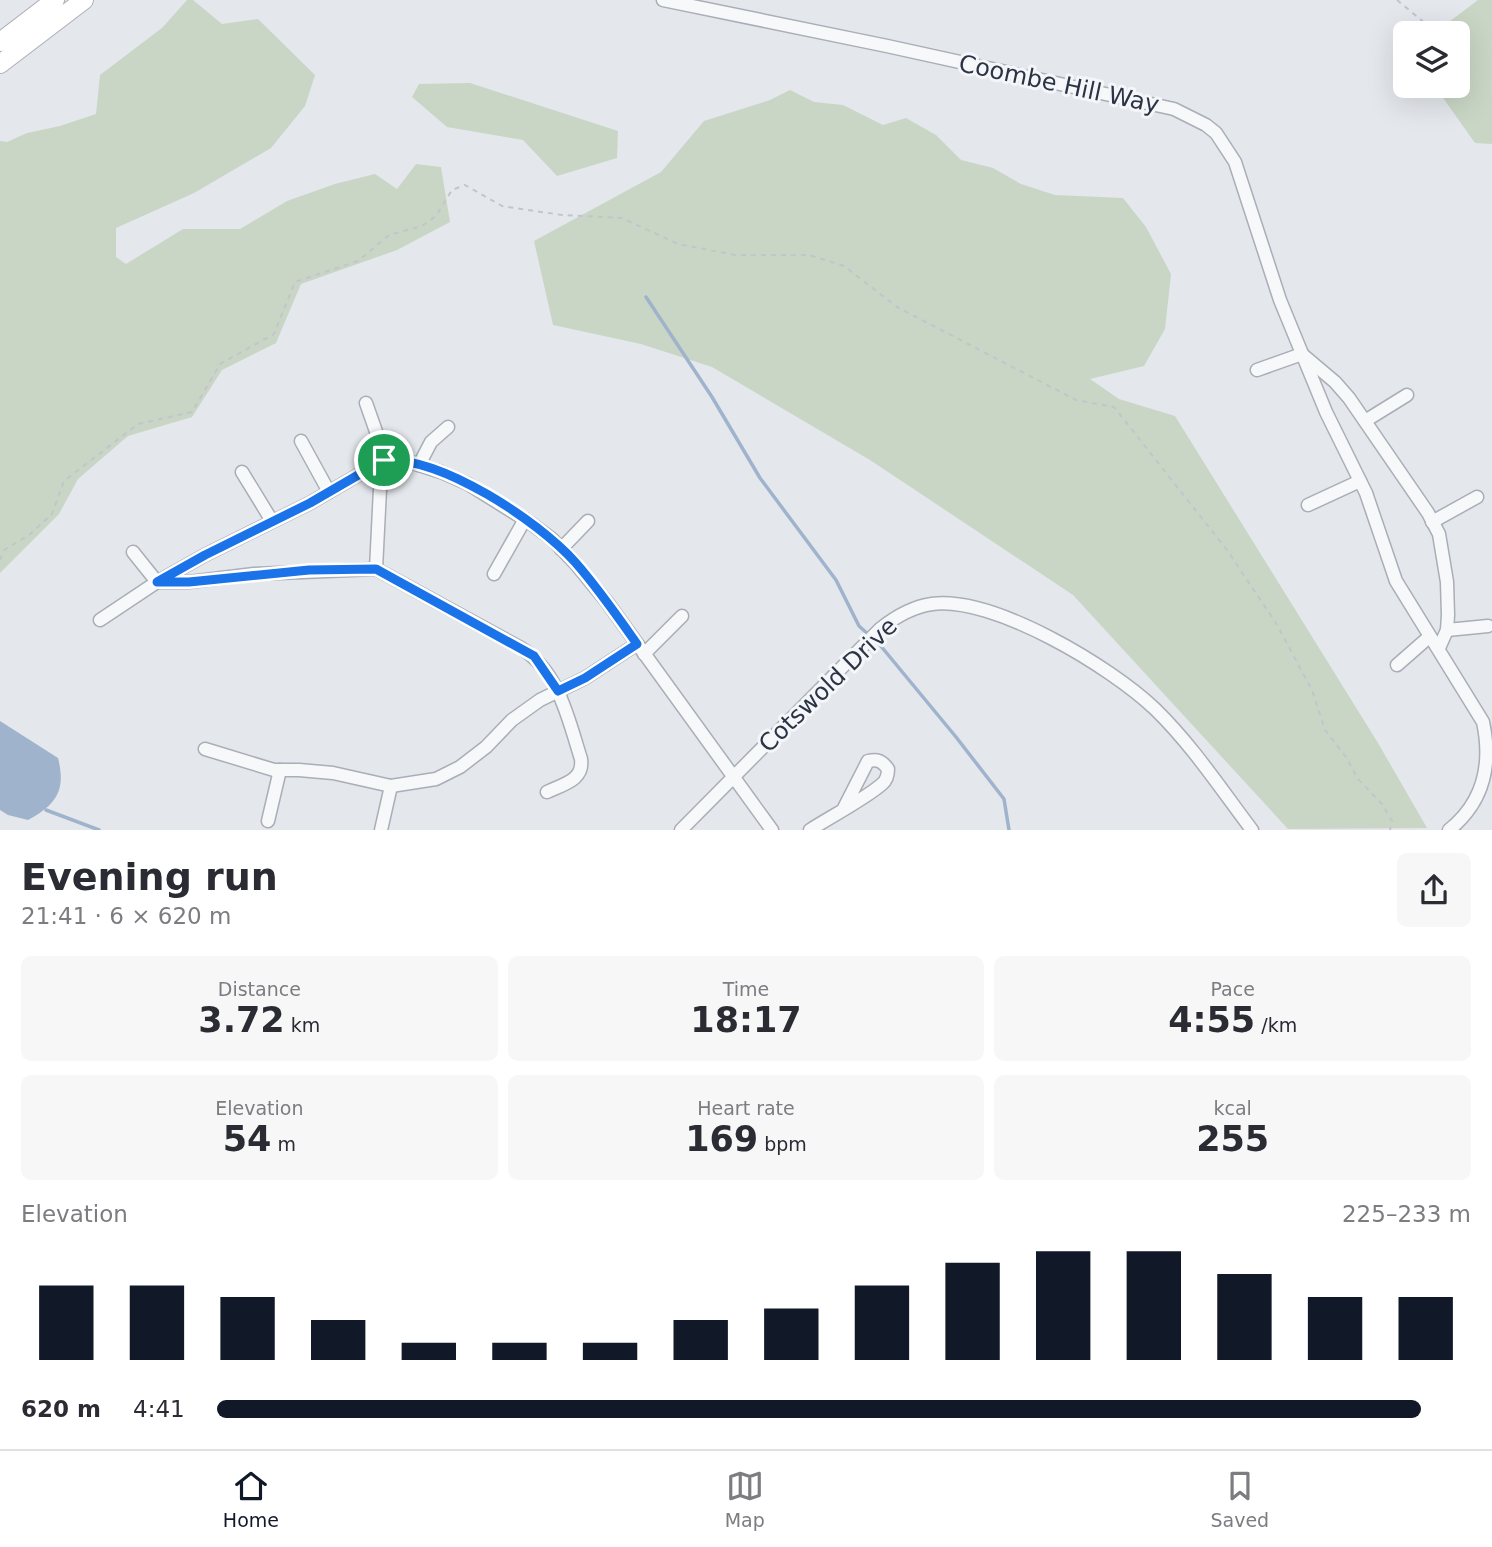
<!DOCTYPE html>
<html lang="en">
<head>
<meta charset="utf-8">
<style>
	body { margin:0; font-family:"DejaVu Sans",sans-serif; background:#f7f7f7; color:#2b2b33; height:100vh; display:flex; flex-direction:column; font-size:26px; white-space:nowrap }
	* { box-sizing:border-box; margin:0 }
	p { font-size:23px; color:#7c7c81 }
	.icon { flex:none; width:38px; height:38px; fill:none; stroke:currentColor; stroke-width:2; stroke-linecap:round; stroke-linejoin:round }
	.map { position:relative; height:830px; overflow:hidden }
	.details { display:flex; flex-direction:column; background:#fff; flex:1 }
	.details>* { flex:none }
	.tools { position:absolute; left:1393px; top:21px; display:grid; gap:14px }
	.tools a { display:grid; place-items:center; width:77px; height:77px; border-radius:10px; background:#fff; box-shadow:0 7px 28px #0002; font-size:35px }
	.pin { position:absolute; display:grid; place-items:center; width:60px; height:60px; color:#fff; margin:-30px; border:4px solid #fff; border-radius:50%; box-shadow:0 2px 7px #0007 }
	.round { display:grid; place-items:center; flex:none; width:74px; height:74px; border-radius:10px; background:#f7f7f7 }
	.summary { display:flex; align-items:center; justify-content:space-between; height:119px; padding:0 21px }
	h1 { font-size:38px; font-weight:700; line-height:52px }
	.figures { display:grid; grid-template-columns:repeat(3,1fr); gap:10px; height:119px; padding:7px 21px }
	.figures div { display:grid; align-content:center; border-radius:10px; background:#f7f7f7; text-align:center }
	.figures b { font-size:35px; font-weight:700 }
	.figures small { font-size:19px; font-weight:400 }
	.figures p { font-size:19px }
	.chart { height:196px; padding:14px 21px }
	.chart p { display:flex; justify-content:space-between }
	.chart svg { width:100%; height:126px; margin-top:7px; stroke:#111827; stroke-width:6 }
	ul { padding:0 21px; list-style:none; font-size:23px }
	li { display:grid; grid-template-columns:112px 84px 1fr; align-items:center; height:52px }
	li i { height:18px; border-radius:9px; background:#111827 }
	.tab-bar { display:flex; justify-content:space-around; align-items:center; height:98px; border-top:2px solid #e1e1e2; background:#fff; font-size:19px; color:#7c7c81 }
	.tab-bar a { display:grid; justify-items:center; gap:4px }
	.tab-bar .current { color:#111827 }
	.map>svg:first-child { display:block }
</style>
</head>
<body>
<div class="map">
<svg width="1492" height="830" viewBox="0 0 1492 830">
	<rect width="100%" height="100%" fill="#e4e7ec"/>
	<g fill="#c9d6c5">
		<polygon points="187,0 193,0 222,24 258,19 315,75 305,106 271,148 194,193 116,228 116,257 126,264 183,229 240,229 287,201 335,184 375,174 397,189 416,164 441,167 450,222 397,250 301,284 276,343 222,370 192,417 128,436 78,479 59,514 0,573 0,141 7,142 27,133 60,126 96,114 100,75 162,28"/>
		<polygon points="1478,0 1492,0 1492,144 1475,143 1441,95 1440,86 1458,86 1458,33 1437,33 1437,31"/>
		<polygon points="470,83 618,131 617,158 557,176 523,140 447,127 412,97 419,84"/>
		<polygon points="790,90 814,102 843,105 883,125 906,118 936,135 961,160 993,168 1021,184 1055,195 1123,198 1146,227 1171,274 1165,329 1144,366 1090,379 1119,399 1175,416 1378,743 1427,828 1288,829 1073,595 870,460 712,367 641,344 553,325 534,241 661,172 704,121 770,100"/>
	</g>
	<path fill="#9fb4cc" d="M0,721L58,758C66,790 57,804 28,820L8,815L0,810Z"/>
	<g fill="none" stroke-linecap="round" stroke-linejoin="round">
		<g stroke="#9fb4cc" stroke-width="3.5">
			<polyline points="646,297 712,397 760,478 836,580 859,626 880,645 956,737 1004,799 1009,830"/>
			<polyline points="46,810 99,830"/>
		</g>
		<defs>
			<g id="street">
				<path d="M663,0L887,46L1174,109L1206,125L1216,133L1235,162L1280,300L1326,412L1366,493L1396,581L1483,722C1492,764 1484,802 1449,830"/>
				<polyline points="1303,355 1335,382 1349,398 1428,513 1439,534 1447,582 1448,615 1447,630 1439,648"/>
				<polyline points="1257,370 1302,354"/>
				<polyline points="366,403 379,440 384,460 380,489 376,569"/>
				<polyline points="1365,421 1407,395"/>
				<polyline points="301,441 329,492"/>
				<polyline points="419,465 431,442 448,427"/>
				<polyline points="242,472 272,521"/>
				<polyline points="1308,505 1360,481"/>
				<polyline points="1432,522 1477,497"/>
				<polyline points="561,549 588,521"/>
				<path d="M133,552L157,582H189L254,574L376,569L521,648C559,672 568,718 581,759C584,780 564,784 547,792"/>
				<polyline points="494,574 525,519"/>
				<polyline points="100,620 157,582 205,555 310,503 384,460 413,463 441,472 468,484 529,522 552,539 575,563 607,602 772,830"/>
				<polyline points="1447,630 1488,626"/>
				<polyline points="644,654 682,616"/>
				<polyline points="1397,665 1429,637"/>
				<polyline points="205,749 274,770 299,770 333,773 391,786 436,779 460,767 486,747 512,720 540,700 585,678 637,644"/>
				<polyline points="268,821 280,770"/>
				<polyline points="381,830 391,786"/>
				<path d="M681,830L880,629C895,617 911,607 932,604C994,596 1111,667 1155,709C1192,745 1221,789 1252,830"/>
				<path d="M810,830C830,817 865,799 882,784C887,780 888,775 888,769C882,761 878,759 868,761L844,808"/>
			</g>
			<g id="secondary">
				<polyline points="0,42 55,0"/>
				<polyline points="0,64 84,0"/>
			</g>
		</defs>
		<use href="#street" stroke="#a9aeb7" stroke-width="15"/>
		<use href="#secondary" stroke="#a9aeb7" stroke-width="20"/>
		<g stroke="#c2c5cb" stroke-width="2" stroke-dasharray="5 5" stroke-linecap="butt">
			<polyline points="1397,0 1426,24"/>
			<polyline points="0,560 4,550 29,535 52,514 64,481 138,424 192,412 220,364 274,334 295,282 358,261 389,235 422,226 436,216 452,190 465,185 502,206 562,215 622,218 678,244 735,255 809,255 844,266 897,307 1076,400 1114,407 1227,550 1276,623 1312,690 1325,730 1346,757 1358,779 1382,804 1392,821 1390,830"/>
		</g>
		<use href="#street" stroke="#f7f8fa" stroke-width="12"/>
		<use href="#secondary" stroke="#fff" stroke-width="18"/>
	</g>
	<g fill="none" stroke-linecap="round" stroke-linejoin="round">
		<defs>
			<path id="route" d="M384,460C442,457 537,520 575,562C598,588 618,617 637,644L585,678L558,691L534,656L376,569L309,570L189,582H157L205,555L310,503Z"/>
		</defs>
		<use href="#route" stroke="#fff" stroke-width="14"/>
		<use href="#route" stroke="#1a73e8" stroke-width="9"/>
	</g>
	<g text-anchor="middle" stroke-width="6" stroke-linejoin="round" paint-order="stroke">
		<g font-size="24" fill="#2b3445" stroke="#f4f6f9">
			<text transform="translate(1059 84) rotate(12)" y="8">Coombe Hill Way</text>
			<text transform="translate(828 685) rotate(-44)" y="8">Cotswold Drive</text>
		</g>
	</g>
</svg>
<div class="tools">
<a><svg class="icon" aria-label="layers" viewBox="0 0 24 24"><path d="M12 4l9 5-9 5-9-5zM3 14l9 5 9-5"/></svg></a>
</div>
<div class="pin" style="left:384px;top:460px;background:#1e9e55"><svg class="icon" aria-label="arrive" viewBox="0 0 24 24"><path d="M6 21V4h12l-3 4 3 4H6"/></svg></div>
</div>
<section class="details">
<div class="summary"><div><h1>Evening run</h1><p>21:41 · 6 × 620 m</p></div><a class="round"><svg class="icon" aria-label="share" viewBox="0 0 24 24"><path d="M12 15V3M7 8l5-5 5 5M5 13v7h14v-7"/></svg></a></div>
<div class="figures">
<div><p>Distance</p><b>3.72<small> km</small></b></div>
<div><p>Time</p><b>18:17</b></div>
<div><p>Pace</p><b>4:55<small> /km</small></b></div>
</div>
<div class="figures">
<div><p>Elevation</p><b>54<small> m</small></b></div>
<div><p>Heart rate</p><b>169<small> bpm</small></b></div>
<div><p>kcal</p><b>255</b></div>
</div>
<div class="chart"><p><span>Elevation</span>225–233 m</p>
<svg viewBox="0 0 160 44" preserveAspectRatio="none"><path d="M5 44V18M15 44V18M25 44V22M35 44V30M45 44V38M55 44V38M65 44V38M75 44V30M85 44V26M95 44V18M105 44V10M115 44V6M125 44V6M135 44V14M145 44V22M155 44V22"/></svg>
</div>
<ul>
<li><b>620 m</b>4:41<i style="width:96%"></i></li>
</ul>
</section>
<nav class="tab-bar">
<a class="current"><svg class="icon" aria-label="home" viewBox="0 0 24 24"><path d="M3 11l9-7 9 7M6 9v11h12V9"/></svg>Home</a>
<a><svg class="icon" aria-label="map" viewBox="0 0 24 24"><path d="M3 6l6-2 6 2 6-2v14l-6 2-6-2-6 2zM9 4v14M15 6v14"/></svg>Map</a>
<a><svg class="icon" aria-label="saved" viewBox="0 0 24 24"><path d="M7 4h10v16l-5-4-5 4z"/></svg>Saved</a>
</nav>
</body>
</html>
